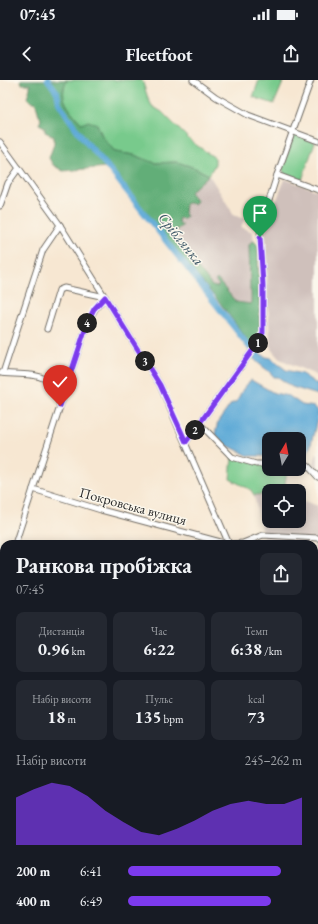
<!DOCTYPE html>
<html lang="uk">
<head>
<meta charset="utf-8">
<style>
	body { margin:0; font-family:"EB Garamond",serif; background:#242831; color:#f1f3f6; height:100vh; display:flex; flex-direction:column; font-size:15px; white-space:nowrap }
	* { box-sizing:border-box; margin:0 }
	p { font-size:13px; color:#9ea1a6 }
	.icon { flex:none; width:22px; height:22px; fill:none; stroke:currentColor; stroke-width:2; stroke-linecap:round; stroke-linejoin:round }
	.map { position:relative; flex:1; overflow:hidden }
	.sheet { position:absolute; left:0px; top:460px; width:318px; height:384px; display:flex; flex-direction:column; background:#171b24; border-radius:12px 12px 0 0; box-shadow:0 2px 10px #0003 }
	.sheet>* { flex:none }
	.needle { width:26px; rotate:10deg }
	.fabs { position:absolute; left:262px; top:352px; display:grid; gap:8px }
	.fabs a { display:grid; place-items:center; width:44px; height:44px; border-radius:8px; background:#171b24; box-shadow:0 2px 10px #0003; font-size:20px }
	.pin { position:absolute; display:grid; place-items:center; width:34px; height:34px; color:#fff; margin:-41px -17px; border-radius:50% 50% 50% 0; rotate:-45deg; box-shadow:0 0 4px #0007 }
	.pin .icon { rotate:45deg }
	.km { position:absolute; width:20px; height:20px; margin:-10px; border-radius:50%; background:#222; color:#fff; font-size:11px; line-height:20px; text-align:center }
	.round { display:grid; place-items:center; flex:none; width:42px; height:42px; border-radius:8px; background:#242831 }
	.head { display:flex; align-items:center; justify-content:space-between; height:68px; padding:0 16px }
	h1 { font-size:22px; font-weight:700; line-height:30px }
	.metrics { display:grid; grid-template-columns:repeat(3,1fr); gap:6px; height:68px; padding:4px 16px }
	.metrics div { display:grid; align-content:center; border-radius:8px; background:#242831; text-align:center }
	.metrics b { font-size:17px; font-weight:700 }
	.metrics small { font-size:11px; font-weight:400 }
	.metrics p { font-size:11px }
	.chart { height:112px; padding:8px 16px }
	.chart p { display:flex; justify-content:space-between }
	.chart svg { width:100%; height:72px; margin-top:4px; fill:#7c3aed; opacity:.7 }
	ul { padding:0 16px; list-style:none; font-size:13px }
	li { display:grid; grid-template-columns:64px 48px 1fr; align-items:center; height:30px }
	li i { height:10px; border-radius:5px; background:#7c3aed }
	.status { display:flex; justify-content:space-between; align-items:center; height:28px; padding:0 20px; background:#171b24; direction:ltr }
	.status svg { height:11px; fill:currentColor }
	header { display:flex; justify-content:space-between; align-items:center; height:52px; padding:0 16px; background:#171b24; font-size:18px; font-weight:700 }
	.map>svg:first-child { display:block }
</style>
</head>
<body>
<div class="status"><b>07:45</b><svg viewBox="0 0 49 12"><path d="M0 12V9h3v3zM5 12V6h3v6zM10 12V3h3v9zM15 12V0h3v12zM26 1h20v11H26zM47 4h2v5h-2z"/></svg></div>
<header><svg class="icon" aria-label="back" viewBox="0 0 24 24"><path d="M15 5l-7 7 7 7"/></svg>Fleetfoot<svg class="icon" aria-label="share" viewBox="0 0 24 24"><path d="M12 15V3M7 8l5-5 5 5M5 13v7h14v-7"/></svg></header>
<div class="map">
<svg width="318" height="844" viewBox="0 0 318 844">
	<rect width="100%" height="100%" fill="#fbf7ec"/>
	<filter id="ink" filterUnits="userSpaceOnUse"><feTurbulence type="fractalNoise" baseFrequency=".025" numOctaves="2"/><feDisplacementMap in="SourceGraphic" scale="8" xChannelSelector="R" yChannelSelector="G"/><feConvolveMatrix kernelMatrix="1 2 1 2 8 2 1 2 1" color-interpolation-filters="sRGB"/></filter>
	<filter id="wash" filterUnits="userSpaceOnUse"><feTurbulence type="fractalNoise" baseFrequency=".012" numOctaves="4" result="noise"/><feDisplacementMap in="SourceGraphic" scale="16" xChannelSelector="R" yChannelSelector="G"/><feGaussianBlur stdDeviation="0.9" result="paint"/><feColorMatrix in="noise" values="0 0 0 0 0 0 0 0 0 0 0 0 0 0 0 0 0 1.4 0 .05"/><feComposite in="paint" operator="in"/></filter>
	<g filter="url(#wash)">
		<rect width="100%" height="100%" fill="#f7e7d2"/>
		<g fill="#cfc0bb">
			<polygon points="209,95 234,135 245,139 241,147 253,152 254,161 251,162 249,166 251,224 236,222 217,199 219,205 217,207 212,206 205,195 194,185 191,178 175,160 173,155 175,151 183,145 179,143 178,140 179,137 184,139 185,124 194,124 190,112"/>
			<polygon points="285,99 318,111 318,296 280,279 275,274 270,265 265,150"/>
			<polygon points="318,370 318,392 312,387"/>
			<polygon points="269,414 269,441 299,441 299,419 318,426 318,481 314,481 314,464 264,464 254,415"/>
		</g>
		<g fill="#78ca8c" stroke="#527a5c">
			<path d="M67,0H142L148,18L152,26L162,32L192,62L215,78V84L209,95L195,88L177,82L155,83L134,75L115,72L102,56L97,44H82C70,30 57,19 67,0Z"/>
			<polygon points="259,0 284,0 274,24 253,17"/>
			<polygon points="294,54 315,62 302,100 285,95 282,88"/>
			<polygon points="232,377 269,386 269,389 287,390 284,411 269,411 269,414 254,415 251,410 230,399"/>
			<polygon points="139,840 250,840 248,844 138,844"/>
		</g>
		<path fill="#62ae78" stroke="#466c52" d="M21,0H67C57,19 70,30 82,44L88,41L97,44L102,56L115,72L134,75L155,83L177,82L195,88L209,95L190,112L197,121L194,124L188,123L185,124L184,133L186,136L184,139L179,138L178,140L179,143L183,145L175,151L173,155L175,160L191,178L194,185L204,195L212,206L217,207L219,205L215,201L217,199L236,222L251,224V212L250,211L249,165L251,162L254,161L258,165L260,249L258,257L251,265L220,223L147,137L107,87L63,91L53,85L49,78L54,64V56L45,52V47L39,44L41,39C37,32 38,28 35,22H31L27,18L30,8V4H22Z"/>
		<g fill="#5faad7" stroke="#456a81">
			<path d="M256,271L266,277L271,278L286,290L302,294L318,305V315L292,307L278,297H274C269,290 259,285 252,277Z"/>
			<polygon points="251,300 274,313 289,316 302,325 315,327 318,331 318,336 310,368 305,377 299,377 299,359 269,359 269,376 249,376 225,364 215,354 218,342 231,324 237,321 243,309"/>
		</g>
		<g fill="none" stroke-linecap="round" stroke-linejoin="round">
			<polyline stroke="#5faad7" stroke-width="6" points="48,0 57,12 59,23 68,37 85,61 107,86 255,274"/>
		</g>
	</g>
	<g filter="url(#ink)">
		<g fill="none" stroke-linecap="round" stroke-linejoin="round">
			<defs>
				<g id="minor">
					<polyline points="193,0 216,17 248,35 318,61"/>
					<polyline points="0,62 60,145 160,305 229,464"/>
					<polyline points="277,95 318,110"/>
					<polyline points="0,126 8,103 19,88"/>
					<polyline points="47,249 59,210 64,208 105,217"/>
					<path d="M1,293C32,297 50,287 60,325"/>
					<polyline points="3,293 43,170 60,145"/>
					<polyline points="200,344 232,377 256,384 269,384"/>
					<polyline points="186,362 255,267 263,253 263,205 260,157 261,146 277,95 311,0"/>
					<polyline points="299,386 308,386 318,397"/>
					<polyline points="33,409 101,430 228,464"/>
					<polyline points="15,464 88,241 95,229 105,217"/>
					<polyline points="231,464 243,463 263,455 318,458"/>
					<polyline points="0,512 4,499"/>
					<polyline points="314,516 318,516"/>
					<polyline points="0,594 4,595"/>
					<polyline points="314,614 316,607 316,599"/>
					<polyline points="314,642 318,643"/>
					<polyline points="0,651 4,652"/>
					<polyline points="314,676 318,677"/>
					<polyline points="0,704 4,705"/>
					<polyline points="314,747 318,748"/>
					<polyline points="314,790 318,791"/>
					<polyline points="314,829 318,830"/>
					<polyline points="248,844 250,840"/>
				</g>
			</defs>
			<use href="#minor" stroke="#726d65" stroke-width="7"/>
			<use href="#minor" stroke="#fff" stroke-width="5"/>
			<defs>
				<g id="rail">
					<polyline points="0,527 4,529"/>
					<polyline points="314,581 318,581"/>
				</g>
			</defs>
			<use href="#rail" stroke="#2b2b2b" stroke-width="2.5"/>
			<use href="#rail" stroke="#fbf7ec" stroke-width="1" stroke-dasharray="3" stroke-linecap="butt"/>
		</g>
	</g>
	<g fill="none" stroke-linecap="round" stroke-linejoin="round" filter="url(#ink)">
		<defs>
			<polyline id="route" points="60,326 88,241 94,229 105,217 160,305 186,362 255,267 263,253 263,205 260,157"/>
		</defs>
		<use href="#route" stroke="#fff" stroke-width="8"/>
		<use href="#route" stroke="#7c3aed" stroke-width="5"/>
	</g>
	<g text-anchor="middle" stroke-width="3" stroke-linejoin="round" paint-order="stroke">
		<g font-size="14" fill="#2b2b2b" stroke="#fbf7ec">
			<text transform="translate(133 426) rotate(15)" y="5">Покровська вулиця</text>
		</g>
		<g font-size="15" font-style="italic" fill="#3d5767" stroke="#fbf7ec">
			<text transform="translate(181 159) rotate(51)" y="5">Сріблянка</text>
		</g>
	</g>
</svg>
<div class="fabs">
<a><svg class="needle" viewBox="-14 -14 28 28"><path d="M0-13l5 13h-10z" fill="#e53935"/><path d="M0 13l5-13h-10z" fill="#9ea1a6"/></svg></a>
<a><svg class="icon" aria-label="locate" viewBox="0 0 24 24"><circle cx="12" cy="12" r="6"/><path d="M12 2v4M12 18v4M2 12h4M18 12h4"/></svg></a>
</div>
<div class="pin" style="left:260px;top:157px;background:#1e9e55"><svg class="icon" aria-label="arrive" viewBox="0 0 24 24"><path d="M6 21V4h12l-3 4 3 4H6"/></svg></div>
<div class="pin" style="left:60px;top:326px;background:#d93025"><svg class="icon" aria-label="check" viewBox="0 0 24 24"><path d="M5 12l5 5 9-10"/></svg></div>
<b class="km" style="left:258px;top:263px">1</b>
<b class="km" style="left:195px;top:350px">2</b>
<b class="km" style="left:145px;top:281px">3</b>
<b class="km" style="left:87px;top:243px">4</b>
<section class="sheet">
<div class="head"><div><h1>Ранкова пробіжка</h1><p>07:45</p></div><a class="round"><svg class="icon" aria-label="share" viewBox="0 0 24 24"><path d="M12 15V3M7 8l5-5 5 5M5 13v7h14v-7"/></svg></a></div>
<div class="metrics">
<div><p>Дистанція</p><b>0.96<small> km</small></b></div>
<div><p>Час</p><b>6:22</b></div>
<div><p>Темп</p><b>6:38<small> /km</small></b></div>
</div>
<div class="metrics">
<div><p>Набір висоти</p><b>18<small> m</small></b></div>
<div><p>Пульс</p><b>135<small> bpm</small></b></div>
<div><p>kcal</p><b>73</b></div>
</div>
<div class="chart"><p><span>Набір висоти</span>245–262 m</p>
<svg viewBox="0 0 160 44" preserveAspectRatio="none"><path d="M0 44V15L10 10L20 6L30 8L40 14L50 23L60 30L70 36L80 38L90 34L100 29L110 23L120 19L130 17L140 19L150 19L160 15V44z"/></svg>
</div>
<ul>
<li><b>200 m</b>6:41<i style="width:88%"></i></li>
<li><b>400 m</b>6:49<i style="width:82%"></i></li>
</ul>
</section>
</div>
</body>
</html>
